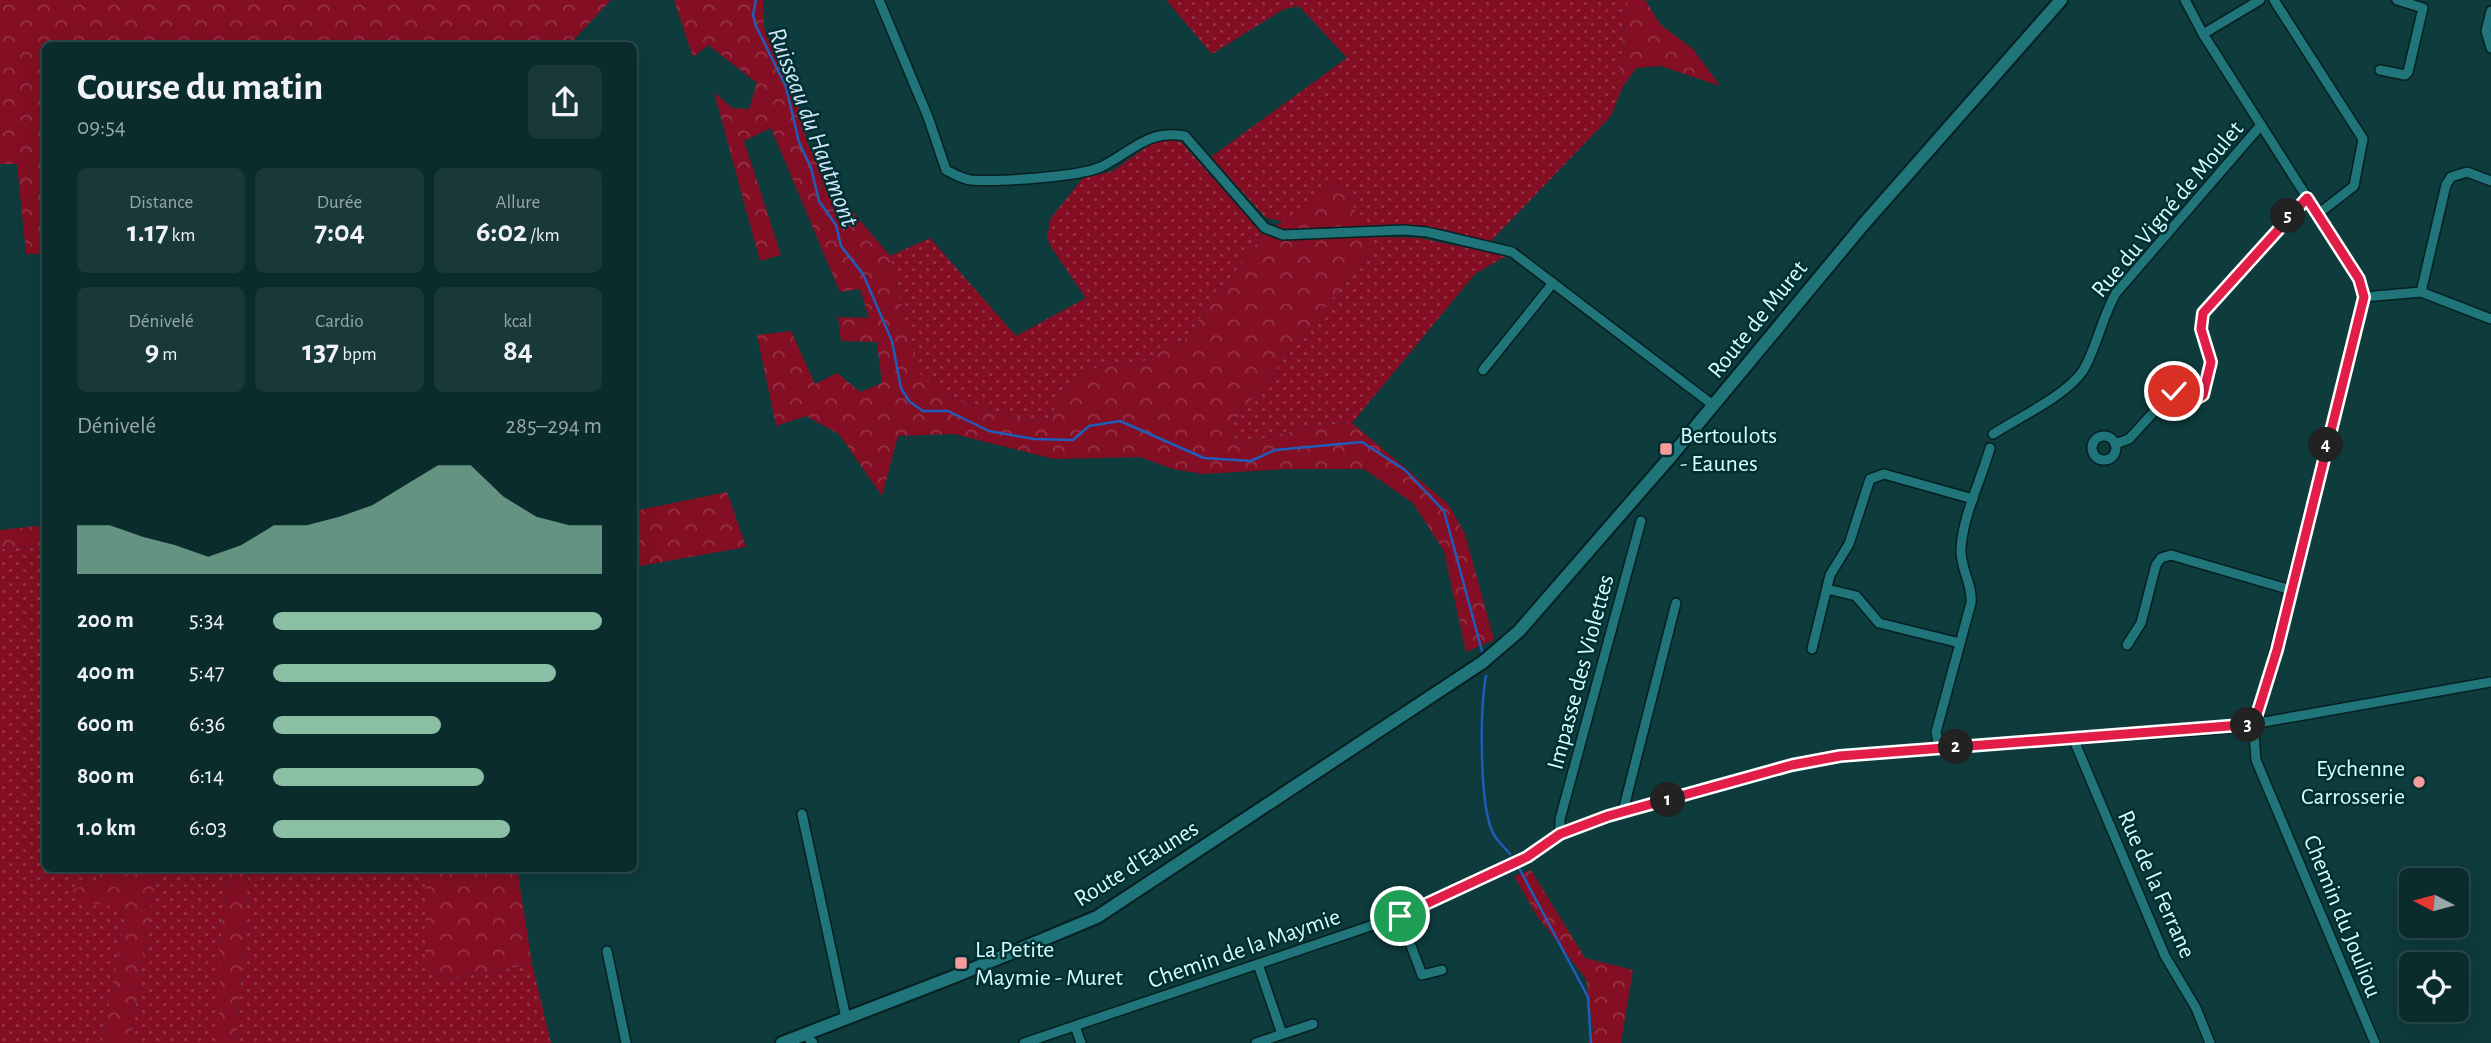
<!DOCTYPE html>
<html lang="fr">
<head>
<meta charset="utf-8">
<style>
	body { margin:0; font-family:"Alegreya Sans",sans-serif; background:#183839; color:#f1f3f6; height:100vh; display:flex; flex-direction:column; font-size:26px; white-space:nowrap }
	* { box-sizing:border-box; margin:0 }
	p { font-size:23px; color:#99a7aa }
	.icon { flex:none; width:38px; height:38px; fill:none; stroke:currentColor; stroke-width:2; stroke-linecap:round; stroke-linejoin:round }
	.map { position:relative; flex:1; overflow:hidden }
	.panel { position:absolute; left:42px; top:42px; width:595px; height:830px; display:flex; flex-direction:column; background:#0a2c2d; border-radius:10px; box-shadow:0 7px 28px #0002,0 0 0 2px #2a4849 }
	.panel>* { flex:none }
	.needle { width:46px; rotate:276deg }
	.fabs { position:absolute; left:2399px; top:868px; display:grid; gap:14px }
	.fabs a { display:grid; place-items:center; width:70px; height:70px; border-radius:10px; background:#0a2c2d; box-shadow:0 7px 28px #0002,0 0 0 2px #2a4849; font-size:35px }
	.pin { position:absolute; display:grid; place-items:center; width:60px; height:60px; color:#fff; margin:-30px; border:4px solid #fff; border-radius:50%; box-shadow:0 2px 7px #0007 }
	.km { position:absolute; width:35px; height:35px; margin:-18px; border-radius:50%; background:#222; color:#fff; font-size:19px; line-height:35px; text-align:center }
	.round { display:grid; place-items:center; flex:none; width:74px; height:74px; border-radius:10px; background:#183839 }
	.summary { display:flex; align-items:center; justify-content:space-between; height:119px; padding:0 35px }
	h1 { font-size:38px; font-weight:700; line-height:52px }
	.stats { display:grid; grid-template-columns:repeat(3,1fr); gap:10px; height:119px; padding:7px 35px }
	.stats div { display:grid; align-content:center; border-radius:10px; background:#183839; text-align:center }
	.stats b { font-size:30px; font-weight:700 }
	.stats small { font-size:19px; font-weight:400 }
	.stats p { font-size:19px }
	.chart { height:196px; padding:14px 35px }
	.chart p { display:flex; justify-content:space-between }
	.chart svg { width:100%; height:126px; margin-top:7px; fill:#8abfa5; opacity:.7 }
	ul { padding:0 35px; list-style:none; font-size:23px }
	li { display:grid; grid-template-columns:112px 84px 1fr; align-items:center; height:52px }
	li i { height:18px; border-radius:9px; background:#8abfa5 }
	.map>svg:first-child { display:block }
</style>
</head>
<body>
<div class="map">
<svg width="2491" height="1043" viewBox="0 0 2491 1043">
	<defs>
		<pattern id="grass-dots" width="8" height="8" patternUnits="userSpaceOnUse" patternTransform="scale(1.75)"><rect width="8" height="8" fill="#840f24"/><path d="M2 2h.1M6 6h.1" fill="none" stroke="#953345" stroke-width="1.8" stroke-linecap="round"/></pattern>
		<pattern id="forest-crowns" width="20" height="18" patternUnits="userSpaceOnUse" patternTransform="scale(1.75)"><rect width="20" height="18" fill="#840f24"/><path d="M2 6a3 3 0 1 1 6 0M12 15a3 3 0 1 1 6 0" fill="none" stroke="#953345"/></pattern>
	</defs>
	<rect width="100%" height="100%" fill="#0e3b3c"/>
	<g fill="url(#grass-dots)">
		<polygon points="1166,0 1628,0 1619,77 1622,88 1611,116 1490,242 1447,230 1362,227 1349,196 1334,184 1285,222 1266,218 1211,157 1347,58 1299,6 1284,9 1212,54"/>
		<polygon points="1165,138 1181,142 1263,235 1185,339 1142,362 1097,367 1065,387 1050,419 1030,421 946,398 918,373 890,256 930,238 1016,336 1086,298 1051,247 1047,237 1051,218 1083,178 1113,171 1152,143"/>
		<polygon points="1375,237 1419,238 1506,256 1475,274 1352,423 1318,425 1240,444 1228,429 1372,249 1367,238"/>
		<polygon points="45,546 46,868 99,868 98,880 127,909 102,1043 0,1043 0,549"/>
		<polygon points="157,868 228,868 220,945 219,1043 130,1043"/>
		<polygon points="249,868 426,868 425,963 446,979 532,964 551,1043 236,1043"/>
	</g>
	<g fill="url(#forest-crowns)">
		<polygon points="0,0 611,0 569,45 46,46 45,254 26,254 17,164 0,164"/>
		<polygon points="674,0 763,0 764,28 799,108 808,144 848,206 890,256 918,372 946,398 1030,421 1050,419 1065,387 1097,367 1142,362 1185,339 1263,235 1334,184 1349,196 1372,249 1228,429 1240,444 1318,425 1352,423 1448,504 1465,534 1494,640 1466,652 1444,551 1413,503 1364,469 1287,469 1203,474 1173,469 1140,457 1054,459 954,434 898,436 882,496 839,434 806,416 776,426 757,335 791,331 815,384 837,373 860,392 882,383 877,342 841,341 838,317 869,318 860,289 840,292 771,128 744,141 781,255 760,261 714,92 732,108 749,109 757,83 708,45 693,57"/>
		<polygon points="1628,0 1645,0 1661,25 1693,49 1720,86 1661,66 1636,68 1622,88 1619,77"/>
		<polygon points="727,492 746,547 634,567 634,511"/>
		<polygon points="45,525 45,546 0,549 0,530"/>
		<polygon points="99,868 157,868 130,1043 102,1043 127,909 78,901 72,890 98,880"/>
		<polygon points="228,868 249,868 236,1043 219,1043 220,945"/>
		<polygon points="426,868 517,868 532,964 446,979 425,963"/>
		<polygon points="1531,870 1585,958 1633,970 1621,1043 1588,1043 1593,1031 1586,979 1537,916 1514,876"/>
	</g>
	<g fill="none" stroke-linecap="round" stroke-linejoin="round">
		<g stroke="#205cb9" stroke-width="2.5">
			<polyline points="756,0 753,15 756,26 786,87 799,142 811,168 819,201 836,225 841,246 863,274 892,341 901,388 909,401 923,411 948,411 989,431 1034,439 1073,440 1089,426 1120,421 1204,458 1251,461 1275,450 1362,442 1405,470 1444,511 1482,651"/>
			<path d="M1486,676C1480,708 1479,805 1493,833C1496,840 1505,848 1510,854"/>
			<polyline points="1519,868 1588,997 1591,1043"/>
		</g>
		<defs>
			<g id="minor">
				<path d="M879,0L928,117L946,170C954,174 962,179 971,180C998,182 1078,177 1101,167C1132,152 1147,129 1185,136L1265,228L1283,235L1403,230L1427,232L1512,252L1713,405"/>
				<polyline points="2185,0 2203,34 2359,279 2364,297 2254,733 2256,760 2375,1043"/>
				<polyline points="2274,0 2363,139 2354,186 2318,214"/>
				<polyline points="2491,11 2486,31 2491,48"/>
				<polyline points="2203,34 2260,0"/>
				<polyline points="2380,70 2405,75 2408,72 2423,8 2397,0"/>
				<polyline points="2421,292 2446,185 2451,177 2467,172 2491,181"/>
				<polyline points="2364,297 2421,292 2491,319"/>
				<polyline points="1483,370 1553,283"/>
				<polyline points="2161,373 2169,382 2176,400"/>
				<path d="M1993,434C2018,418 2065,396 2082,372C2095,353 2102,317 2116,293L2261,125"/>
				<circle cx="2104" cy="448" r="12"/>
				<polyline points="2115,444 2129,439 2162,403 2196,399 2203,395 2211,362 2201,329 2203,313 2307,198"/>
				<polyline points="1827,589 1856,596 1879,623 1960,643"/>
				<polyline points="2127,645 2141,623 2156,565 2161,558 2171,555 2291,590"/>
				<polyline points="1812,649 1830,575 1849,544 1870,479 1884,474 1973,499"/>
				<polyline points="2073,738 2165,956 2196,1008 2210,1043"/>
				<path d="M1939,748L1936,732L1971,603C1973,584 1960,569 1961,549C1963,514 1981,481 1990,448"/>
				<polyline points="1623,811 1676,603"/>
				<polyline points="802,814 846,1018"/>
				<polyline points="1560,833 1560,819 1641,521"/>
				<polyline points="1400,916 1422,975 1442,970"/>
				<polyline points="607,951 626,1043"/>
				<polyline points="1258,964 1282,1034"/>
				<polyline points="1075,1026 1081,1043"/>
				<polyline points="805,1034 813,1043"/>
				<polyline points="1024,1043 1400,916 1527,857 1560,833 1608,816 1792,765 1840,756 2230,728 2491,682"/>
				<polyline points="1256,1043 1313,1024"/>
			</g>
			<polyline id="secondary" points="782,1043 953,977 1097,917 1483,662 1519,631 1672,455 1862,226 2061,0"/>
		</defs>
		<use href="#minor" stroke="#061f21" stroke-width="12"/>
		<use href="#secondary" stroke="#061f21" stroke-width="16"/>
		<use href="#minor" stroke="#1f7579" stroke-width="9"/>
		<use href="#secondary" stroke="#1f7579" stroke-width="12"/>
	</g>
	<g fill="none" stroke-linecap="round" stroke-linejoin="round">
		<defs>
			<polyline id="route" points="1400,916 1527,857 1560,834 1608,816 1792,765 1840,756 2254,724 2277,650 2364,297 2359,279 2307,198 2203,313 2201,329 2211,362 2203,395 2196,399 2176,400 2174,391"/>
		</defs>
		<use href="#route" stroke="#fff" stroke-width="14"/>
		<use href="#route" stroke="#e11d48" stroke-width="9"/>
	</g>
	<g fill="#f59b9c" stroke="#013032" stroke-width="2.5">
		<rect x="1659" y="442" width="14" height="14" rx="3.5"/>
		<circle cx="2419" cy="782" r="7"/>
		<rect x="954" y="956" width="14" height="14" rx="3.5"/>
	</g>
	<g text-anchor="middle" stroke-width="5" stroke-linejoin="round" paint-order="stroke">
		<g font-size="24" fill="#d6fcfe" stroke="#013032">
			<text transform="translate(2167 209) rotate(-50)" y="8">Rue du Vigné de Moulet</text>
			<text transform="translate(1757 319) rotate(-51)" y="8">Route de Muret</text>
			<text transform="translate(1580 672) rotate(-75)" y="8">Impasse des Violettes</text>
			<text transform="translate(1136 863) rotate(-32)" y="8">Route d'Eaunes</text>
			<text transform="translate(2157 884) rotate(66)" y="8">Rue de la Ferrane</text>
			<text transform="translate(2343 916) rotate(68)" y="8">Chemin du Jouliou</text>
			<text transform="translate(1244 948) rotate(-19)" y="8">Chemin de la Maymie</text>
		</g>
		<g font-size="24" fill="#d6fcfe" stroke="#013032" text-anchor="start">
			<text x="1680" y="443">Bertoulots<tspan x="1680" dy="28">- Eaunes</tspan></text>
			<text x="2405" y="776" text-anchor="end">Eychenne<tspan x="2405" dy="28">Carrosserie</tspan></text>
			<text x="975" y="957">La Petite<tspan x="975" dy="28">Maymie - Muret</tspan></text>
		</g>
		<g font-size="26" font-style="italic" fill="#d5e5fd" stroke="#013032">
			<text transform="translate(814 127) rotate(69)" y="9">Ruisseau du Hautmont</text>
		</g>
	</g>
</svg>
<div class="fabs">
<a><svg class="needle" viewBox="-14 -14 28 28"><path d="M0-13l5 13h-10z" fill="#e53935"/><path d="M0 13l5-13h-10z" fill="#99a7aa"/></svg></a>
<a><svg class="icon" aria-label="locate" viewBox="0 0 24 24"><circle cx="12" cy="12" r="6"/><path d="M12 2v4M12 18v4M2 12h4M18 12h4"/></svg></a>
</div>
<div class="pin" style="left:1400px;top:916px;background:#1e9e55"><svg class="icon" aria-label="arrive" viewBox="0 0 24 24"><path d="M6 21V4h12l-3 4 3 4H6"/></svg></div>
<div class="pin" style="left:2174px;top:391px;background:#d93025"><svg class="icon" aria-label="check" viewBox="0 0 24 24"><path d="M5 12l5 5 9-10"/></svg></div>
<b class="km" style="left:1668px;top:800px">1</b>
<b class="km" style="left:1956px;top:747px">2</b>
<b class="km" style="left:2248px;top:725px">3</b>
<b class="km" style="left:2326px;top:445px">4</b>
<b class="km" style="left:2288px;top:216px">5</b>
<section class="panel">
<div class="summary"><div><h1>Course du matin</h1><p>09:54</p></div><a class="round"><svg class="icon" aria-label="share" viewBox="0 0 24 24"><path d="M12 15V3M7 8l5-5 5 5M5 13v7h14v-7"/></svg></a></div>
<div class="stats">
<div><p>Distance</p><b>1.17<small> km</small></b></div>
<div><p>Durée</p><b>7:04</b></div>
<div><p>Allure</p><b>6:02<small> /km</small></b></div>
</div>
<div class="stats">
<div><p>Dénivelé</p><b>9<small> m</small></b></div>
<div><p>Cardio</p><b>137<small> bpm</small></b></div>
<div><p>kcal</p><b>84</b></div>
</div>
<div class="chart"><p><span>Dénivelé</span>285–294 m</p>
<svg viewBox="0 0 160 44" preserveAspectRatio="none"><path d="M0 44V27L10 27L20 31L30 34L40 38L50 34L60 27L70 27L80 24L90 20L100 13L110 6L120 6L130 17L140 24L150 27L160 27V44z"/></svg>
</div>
<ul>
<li><b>200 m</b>5:34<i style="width:100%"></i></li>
<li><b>400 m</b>5:47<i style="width:86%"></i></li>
<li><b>600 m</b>6:36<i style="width:51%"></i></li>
<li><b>800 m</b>6:14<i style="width:64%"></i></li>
<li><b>1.0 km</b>6:03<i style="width:72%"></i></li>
</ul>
</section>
</div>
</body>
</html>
